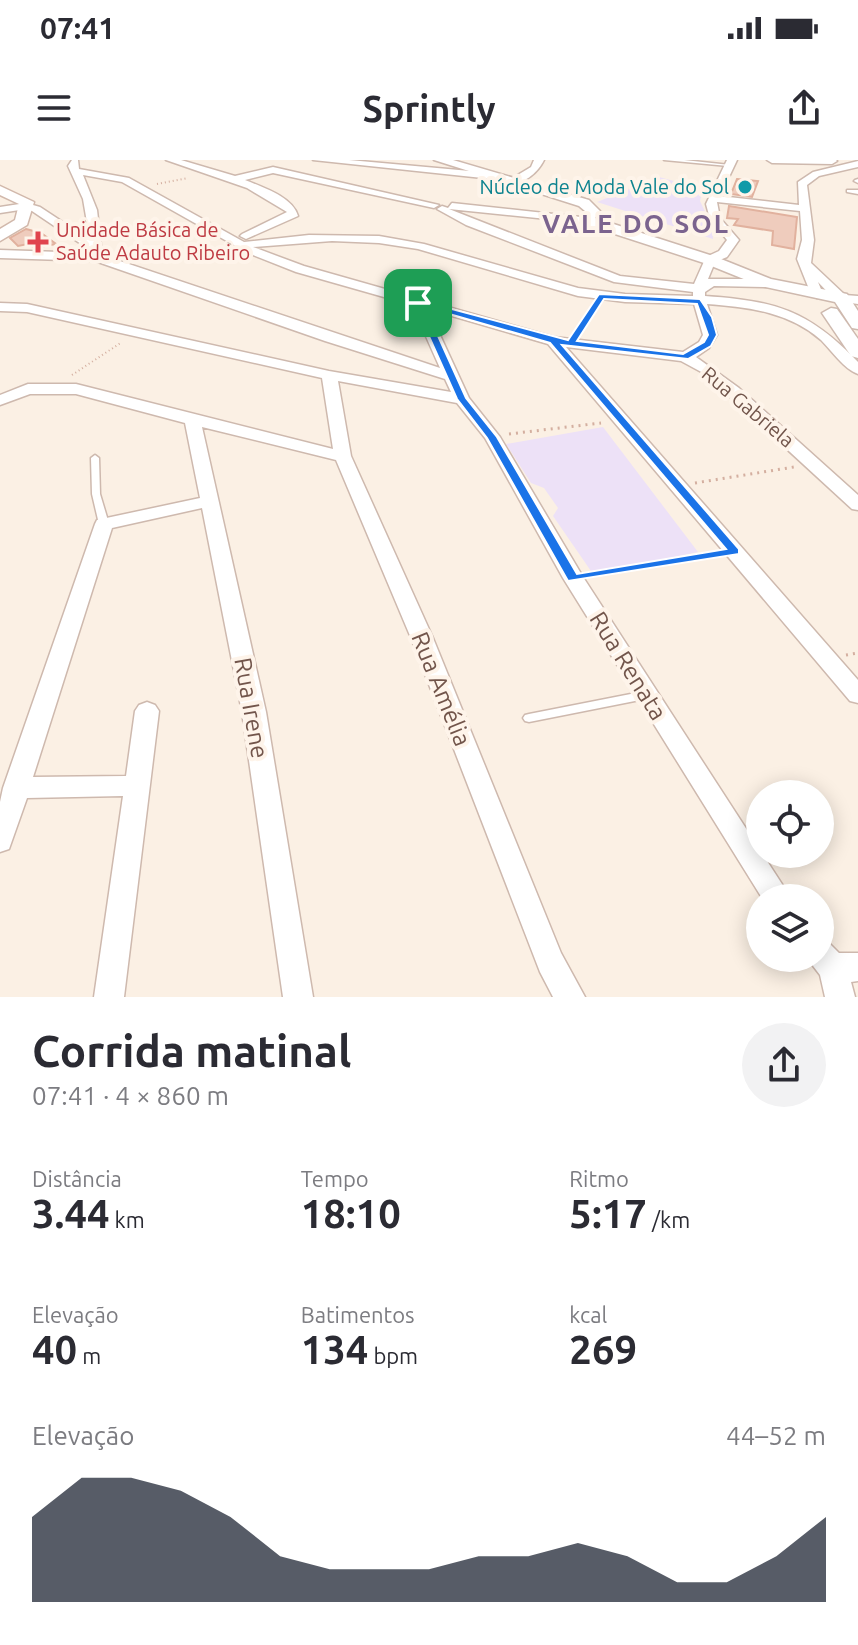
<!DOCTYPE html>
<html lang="pt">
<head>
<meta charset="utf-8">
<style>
	body { margin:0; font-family:Ubuntu,sans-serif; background:#f2f2f3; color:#2b2b33; height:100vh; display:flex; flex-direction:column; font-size:30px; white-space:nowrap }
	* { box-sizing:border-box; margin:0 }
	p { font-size:26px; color:#7c7c81 }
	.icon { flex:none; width:44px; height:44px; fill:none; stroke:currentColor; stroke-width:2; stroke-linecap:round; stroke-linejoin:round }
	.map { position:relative; height:837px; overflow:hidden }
	.sheet { display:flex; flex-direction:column; background:#fff; flex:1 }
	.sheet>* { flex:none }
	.buttons { position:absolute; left:746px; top:620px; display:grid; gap:16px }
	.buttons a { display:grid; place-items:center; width:88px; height:88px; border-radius:50%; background:#fff; box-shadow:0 4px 20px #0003; font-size:40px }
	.pin { position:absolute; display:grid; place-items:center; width:68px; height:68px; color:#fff; margin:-34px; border-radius:16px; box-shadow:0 4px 12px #0006 }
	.round { display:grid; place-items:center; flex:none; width:84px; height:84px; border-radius:42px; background:#f2f2f3 }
	.head { display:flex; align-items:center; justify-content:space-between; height:136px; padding:0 32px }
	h1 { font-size:44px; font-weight:600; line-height:60px }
	.figures { display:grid; grid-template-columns:repeat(3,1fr); gap:12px; height:136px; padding:8px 32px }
	.figures div { display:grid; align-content:center }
	.figures b { font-size:40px; font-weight:600 }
	.figures small { font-size:22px; font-weight:400 }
	.figures p { font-size:22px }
	.chart { height:224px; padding:16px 32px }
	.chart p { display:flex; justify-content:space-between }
	.chart svg { width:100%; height:144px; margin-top:8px; fill:#111827; opacity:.7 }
	.status { display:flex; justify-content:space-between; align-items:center; height:56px; padding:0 40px; background:#fff; direction:ltr }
	.status svg { height:22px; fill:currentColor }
	header { display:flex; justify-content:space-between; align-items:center; height:104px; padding:0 32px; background:#fff; font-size:36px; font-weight:600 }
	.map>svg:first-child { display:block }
</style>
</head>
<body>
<div class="status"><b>07:41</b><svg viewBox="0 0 49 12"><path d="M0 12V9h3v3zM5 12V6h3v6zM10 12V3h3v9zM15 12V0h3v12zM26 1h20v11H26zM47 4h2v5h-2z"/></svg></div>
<header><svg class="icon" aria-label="menu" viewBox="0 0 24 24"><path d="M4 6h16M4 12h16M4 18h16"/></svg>Sprintly<svg class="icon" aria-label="share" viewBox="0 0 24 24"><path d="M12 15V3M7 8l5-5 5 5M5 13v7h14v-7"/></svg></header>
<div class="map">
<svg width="858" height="837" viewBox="0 0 858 837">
	<rect width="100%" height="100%" fill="#fbf0e4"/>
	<g fill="#ede1f7">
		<polygon points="659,17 703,29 700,41 712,66 713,79 597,42"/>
		<polygon points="603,267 698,392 593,414 553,356 558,348 544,328 531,323 506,284"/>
	</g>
	<g fill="#efccbd" stroke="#e1b19e" stroke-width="2">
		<polygon points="737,19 758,21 752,37 731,34"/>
		<polygon points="729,46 797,57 794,89 772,85 773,71 734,65 738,59 727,58"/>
		<polygon points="26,69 41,73 56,84 35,88 28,84 18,86 10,78"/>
	</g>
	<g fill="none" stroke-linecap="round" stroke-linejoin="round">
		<defs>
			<g id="service">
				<polygon points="664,0 684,0 730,5 728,6"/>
				<polygon points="858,19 858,23 854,21 855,20"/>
				<polygon points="847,30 858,30 858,34 847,32"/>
				<polygon points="600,135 605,136 573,184 569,184 567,183"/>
				<polygon points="95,295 99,298 100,334 109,364 104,367 99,364 92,334 91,298"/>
				<polygon points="646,531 650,532 652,535 650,538 529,562 525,561 523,558 525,555 529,554"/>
			</g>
			<g id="minor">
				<path d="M72,0H78L79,9L129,18L244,82L309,75L379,76L424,84L578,128L625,134L693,136V132L614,122L466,65L437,49L442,46L448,48L452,43L590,58V62L586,63L449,49L620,116L694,124L706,97L719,91L727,80L710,59L706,44L727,0H737L720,36L799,45L798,22L813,12L858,1V7L819,16L807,25L814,80L811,103L845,135L858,136V144L836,141L818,122L823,134L817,138L811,134L797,99L802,80L800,51L717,42L720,58L739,80L727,97L715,102L708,119H767L773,123L767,127L714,126L705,132V136C776,141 808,150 858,202V214C844,209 832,191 821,180C789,152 748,147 707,144L717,175L709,188L696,197L739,228L858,335V350L852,349L705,214L681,201L566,187L858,520V543L850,541L548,184L428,149L469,238L500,277L583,417L791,738H762L563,418L485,278L457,243L338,221L351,296L433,478L561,793L585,837H553L540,812L411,478L336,300L202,267L266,552L313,837H283L242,552L202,348L112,368L33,617L126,616L135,551L139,545L147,542L155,545L159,551L124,837H94L123,636L27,638L9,689L0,692V642L3,628L95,364L97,360L200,338L185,263L76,234H30L0,245V235L28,224H76L333,289L322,218L27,152L0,151V143L27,144L329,211L451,232L445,219L325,181L95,101L0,98V90L90,93V90L32,51L26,49L0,53V47L26,43L40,47L90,80L83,39L68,6ZM83,15L122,22L248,93L296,112L412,145L440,208L102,95L97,50ZM332,81L379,83L418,89L578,136L625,142L694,144L703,175L699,182L683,192L554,177L304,106L253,87Z"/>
				<path d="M166,0H181L235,16L273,7L439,45L434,48L273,13L245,20C262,27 293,37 298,56L246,79L240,76L242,74L287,52L247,28Z"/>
				<polygon points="313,0 349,0 492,13 497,16 492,19"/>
				<path d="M534,0H544C538,12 525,24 511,23V19L531,7Z"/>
				<polygon points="767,0 836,0 837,1 832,4 772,3"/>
				<polygon points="820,780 830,784 839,793 858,793 858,821 851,822 855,837 825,837 820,815 807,798 820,798"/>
			</g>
			<g id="tertiary">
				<polygon points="434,0 453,0 589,40 600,51 595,58 716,97 771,119 847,134 858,151 858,169 852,168 835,142 761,126 704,103 581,63 579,60 585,51 579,46"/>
				<polygon points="831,148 837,149 858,179 858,198 851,196 822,153"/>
			</g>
			<polygon id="secondary" points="0,26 34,42 27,65 0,81 0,69 15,60 19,44 0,35"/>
		</defs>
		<use href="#service" stroke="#ceb9ae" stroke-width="3"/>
		<use href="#minor" stroke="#ceb9ae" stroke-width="3"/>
		<use href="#tertiary" stroke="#ceb9ae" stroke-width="3"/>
		<use href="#secondary" stroke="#d1b8ab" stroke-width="3"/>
		<g stroke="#d4afa0" stroke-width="2" stroke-dasharray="1 3" stroke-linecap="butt">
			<polyline points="157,24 188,18"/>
			<polyline points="72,215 122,182"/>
		</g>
		<g stroke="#d4afa0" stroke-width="3" stroke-dasharray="2 5" stroke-linecap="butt">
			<polyline points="509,274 601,263"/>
			<polyline points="695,323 794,307"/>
			<polyline points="592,415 715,395"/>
			<polyline points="846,495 858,493"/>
		</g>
		<use href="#service" fill="#fff" fill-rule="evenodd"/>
		<use href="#minor" fill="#fff" fill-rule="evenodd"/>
		<use href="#tertiary" fill="#fff" fill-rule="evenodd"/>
		<use href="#secondary" fill="#fff" fill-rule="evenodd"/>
	</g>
	<path fill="#1a73e8" stroke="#fff" stroke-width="2" fill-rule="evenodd" d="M599,134L700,139L712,157L717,175L711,186L688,199L562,185L739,389V394L568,421L487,278L457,239L414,143L418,140L568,180ZM604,139L697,144L708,175L704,182L683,194L577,181ZM425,147L550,183L726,389L577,414L497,277L466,238Z"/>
	<circle fill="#0f9aa8" stroke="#fef4ea" stroke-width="3" cx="745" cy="27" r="8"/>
	<path fill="#e0444e" stroke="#fef4ea" stroke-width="3" d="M34 70h8v8h8v8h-8v8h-8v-8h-8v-8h8z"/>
	<g text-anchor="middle" stroke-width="8" stroke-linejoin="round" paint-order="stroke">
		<g font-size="20" fill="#0d838f" stroke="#fef4ea" text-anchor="end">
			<text x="729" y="34">Núcleo de Moda Vale do Sol</text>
		</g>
		<g font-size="20" fill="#be3a42" stroke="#fef4ea" text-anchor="start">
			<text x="56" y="77">Unidade Básica de<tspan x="56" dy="23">Saúde Adauto Ribeiro</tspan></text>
		</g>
		<g font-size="20" fill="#72554b" stroke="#fef4ea">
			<text transform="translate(748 247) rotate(40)" y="7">Rua Gabriela</text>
		</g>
		<g font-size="24" fill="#72554b" stroke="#fef4ea">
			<text transform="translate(628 506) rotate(58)" y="8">Rua Renata</text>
			<text transform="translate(441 529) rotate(68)" y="8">Rua Amélia</text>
			<text transform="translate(251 548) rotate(80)" y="8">Rua Irene</text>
		</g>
		<g font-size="26" font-weight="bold" letter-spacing="2" fill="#7b638e" stroke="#fef4ea">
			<text x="636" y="73">VALE DO SOL</text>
		</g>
	</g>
</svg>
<div class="buttons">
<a><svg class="icon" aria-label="locate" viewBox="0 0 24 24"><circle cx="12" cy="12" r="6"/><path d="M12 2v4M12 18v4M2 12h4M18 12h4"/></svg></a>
<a><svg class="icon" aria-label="layers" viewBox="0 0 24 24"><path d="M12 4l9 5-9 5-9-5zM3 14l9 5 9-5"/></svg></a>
</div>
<div class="pin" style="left:418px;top:143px;background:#1e9e55"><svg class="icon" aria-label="arrive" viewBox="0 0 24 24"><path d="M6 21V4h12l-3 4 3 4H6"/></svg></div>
</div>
<section class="sheet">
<div class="head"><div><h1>Corrida matinal</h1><p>07:41 · 4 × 860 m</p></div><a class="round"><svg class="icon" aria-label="share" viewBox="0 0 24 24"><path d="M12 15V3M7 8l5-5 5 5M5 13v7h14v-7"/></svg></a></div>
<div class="figures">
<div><p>Distância</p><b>3.44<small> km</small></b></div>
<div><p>Tempo</p><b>18:10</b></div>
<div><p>Ritmo</p><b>5:17<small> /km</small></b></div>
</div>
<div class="figures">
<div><p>Elevação</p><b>40<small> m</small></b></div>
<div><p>Batimentos</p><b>134<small> bpm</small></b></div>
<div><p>kcal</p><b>269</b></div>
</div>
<div class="chart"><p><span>Elevação</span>44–52 m</p>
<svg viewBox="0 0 160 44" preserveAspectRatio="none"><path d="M0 44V18L10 6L20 6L30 10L40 18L50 30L60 34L70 34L80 34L90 30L100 30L110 26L120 30L130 38L140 38L150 30L160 18V44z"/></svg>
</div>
</section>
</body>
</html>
